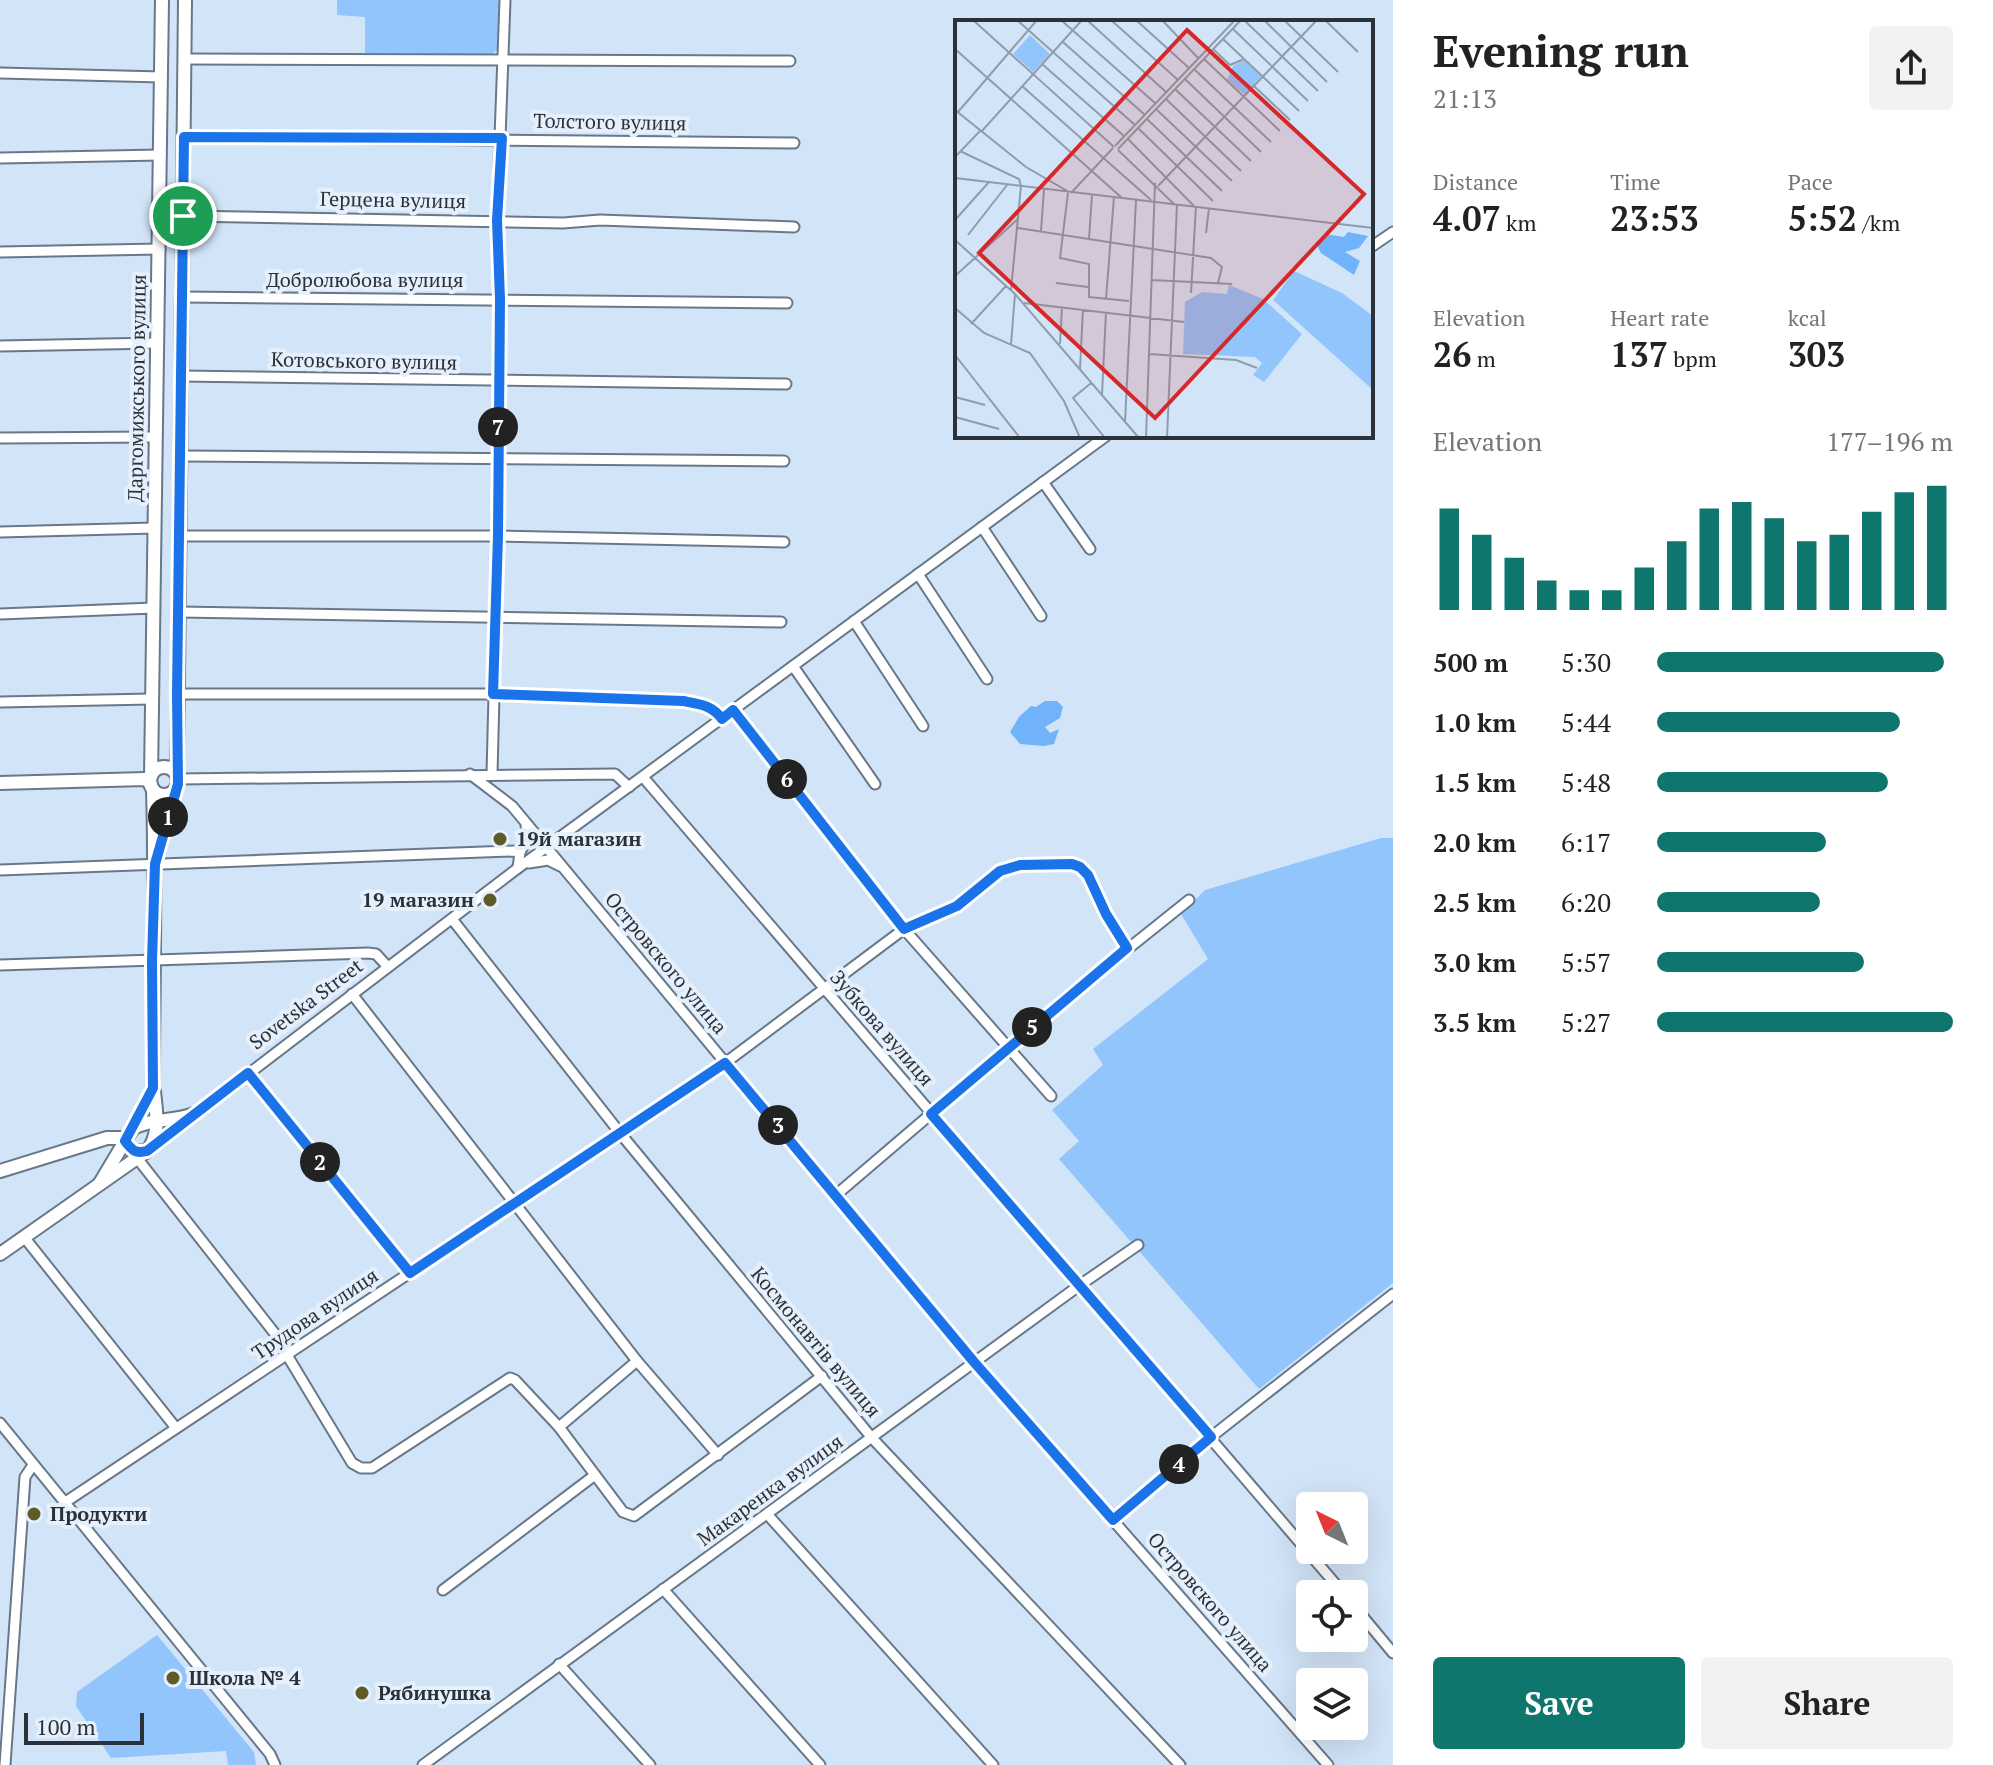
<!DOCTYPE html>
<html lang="en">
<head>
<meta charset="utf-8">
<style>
	body { margin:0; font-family:"PT Serif",serif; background:#f2f2f2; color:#222; height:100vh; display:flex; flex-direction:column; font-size:30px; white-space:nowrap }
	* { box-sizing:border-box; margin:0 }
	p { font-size:26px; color:#767676 }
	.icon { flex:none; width:44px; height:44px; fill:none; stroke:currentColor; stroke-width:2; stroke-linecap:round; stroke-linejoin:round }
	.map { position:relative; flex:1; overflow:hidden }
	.panel { display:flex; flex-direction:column; background:#fff; width:600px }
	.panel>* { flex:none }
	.needle { width:52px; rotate:317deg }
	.fabs { position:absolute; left:1296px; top:1492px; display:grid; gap:16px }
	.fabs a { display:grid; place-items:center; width:72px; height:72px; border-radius:8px; background:#fff; box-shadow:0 8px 32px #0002; font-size:40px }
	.scale { position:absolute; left:24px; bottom:20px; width:120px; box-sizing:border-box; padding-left:8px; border:4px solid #2a3138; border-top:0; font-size:22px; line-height:28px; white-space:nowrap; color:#2a3138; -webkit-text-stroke:6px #e5f0fc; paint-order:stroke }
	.pin { position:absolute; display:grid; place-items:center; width:68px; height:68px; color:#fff; margin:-34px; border:4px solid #fff; border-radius:50%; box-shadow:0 2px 8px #0007 }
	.km { position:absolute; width:40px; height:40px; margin:-20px; border-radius:50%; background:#222; color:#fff; font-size:22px; line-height:40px; text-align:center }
	.round { display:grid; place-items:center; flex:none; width:84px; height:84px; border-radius:8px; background:#f2f2f2 }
	.overview { display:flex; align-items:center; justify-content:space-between; height:136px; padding:0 40px }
	h1 { font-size:44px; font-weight:800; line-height:60px }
	.stats { display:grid; grid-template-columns:repeat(3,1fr); gap:12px; height:136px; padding:8px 40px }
	.stats div { display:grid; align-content:center }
	.stats b { font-size:34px; font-weight:800 }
	.stats small { font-size:22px; font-weight:400 }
	.stats p { font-size:22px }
	.chart { height:224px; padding:16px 40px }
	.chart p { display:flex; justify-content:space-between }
	.chart svg { width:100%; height:144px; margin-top:8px; stroke:#0f766e; stroke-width:6 }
	.button { display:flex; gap:16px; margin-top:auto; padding:16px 40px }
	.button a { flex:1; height:92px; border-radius:8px; background:#0f766e; color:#fff; font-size:32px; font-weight:800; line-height:92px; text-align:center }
	.button a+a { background:#f2f2f2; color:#222 }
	ul { padding:0 40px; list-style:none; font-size:26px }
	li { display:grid; grid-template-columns:128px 96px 1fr; align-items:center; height:60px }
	li i { height:20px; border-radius:10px; background:#0f766e }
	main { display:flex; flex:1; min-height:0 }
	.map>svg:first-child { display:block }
</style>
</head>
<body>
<main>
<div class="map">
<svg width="1393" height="1765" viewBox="0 0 1393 1765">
	<rect width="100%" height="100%" fill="#d2e4f7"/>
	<g fill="#92c5fc">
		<polygon points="337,0 499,0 499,48 491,55 365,53 365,17 337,15"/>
		<polygon points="1381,838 1393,838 1393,1283 1259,1389 1059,1159 1079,1141 1052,1110 1103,1065 1093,1049 1208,959 1181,914 1205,890"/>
		<polygon points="157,1635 254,1752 256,1765 228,1765 226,1751 111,1758 76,1706 77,1692"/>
	</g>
	<polygon fill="#70b3fa" points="1045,701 1057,701 1063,707 1060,718 1045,727 1050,733 1059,729 1054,744 1044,746 1020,744 1010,732 1019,717 1031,706 1036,707"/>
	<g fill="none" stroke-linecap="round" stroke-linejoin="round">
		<defs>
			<g id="street">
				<polyline points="186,59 790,61"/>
				<polyline points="0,73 162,77"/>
				<polyline points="184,137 794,143"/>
				<polyline points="0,158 161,155"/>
				<polyline points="183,216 563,223 600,220 794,227"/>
				<polyline points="1371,247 1393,232"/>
				<polyline points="0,252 160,249"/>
				<polyline points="182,297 787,303"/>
				<polyline points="0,346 158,343"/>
				<polyline points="180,376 786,384"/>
				<polyline points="0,438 156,437"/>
				<polyline points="181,456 784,461"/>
				<polyline points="1043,482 1090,549"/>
				<polyline points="982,527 1041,616"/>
				<polyline points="0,532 155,528"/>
				<polyline points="181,536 498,536 784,542"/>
				<polyline points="918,574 987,679"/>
				<polyline points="179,612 781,622"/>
				<polyline points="0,614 154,608"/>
				<polyline points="854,621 923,726"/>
				<polyline points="793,666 875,784"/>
				<path d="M177,694H493L683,701C699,704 712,705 722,719"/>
				<polyline points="0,702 152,699"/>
				<polyline points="733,710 904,929 1051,1096"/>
				<polyline points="470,774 512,806 974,1362 1328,1765"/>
				<polyline points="492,774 498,536 500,299 497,220 505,0"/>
				<polyline points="643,777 1344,1594"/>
				<polyline points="179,779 615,774 629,787"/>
				<polyline points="520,852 529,836 526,826"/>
				<polyline points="529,863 548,860 560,866"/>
				<polyline points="0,870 513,851 520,852 518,868"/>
				<polyline points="452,919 620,1133 872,1438 1180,1765"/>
				<polyline points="0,965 368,953 376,954 388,967"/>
				<polyline points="352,994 637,1361 718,1455"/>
				<polyline points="248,1073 410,1273"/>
				<polyline points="150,1149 518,868 1106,436"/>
				<polyline points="137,1158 283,1344 287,1355 352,1463 361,1468 372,1468 510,1378 515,1380 559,1427 623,1512 634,1516 822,1376"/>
				<polyline points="836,1195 1069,996 1189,900"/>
				<polyline points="24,1237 176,1428"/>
				<polyline points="0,1423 270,1754 275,1765"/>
				<polyline points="559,1427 637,1361"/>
				<polyline points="64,1503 725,1063 904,929 957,906 1000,871 1020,865 1072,864 1080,867 1088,875 1106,914 1127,948"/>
				<polyline points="767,1514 993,1765"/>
				<polyline points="1113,1520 1211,1437 1393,1294"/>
				<polyline points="663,1589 820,1765"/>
				<polyline points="443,1590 595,1475"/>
				<polyline points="1354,1606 1393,1653"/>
				<polyline points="559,1664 650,1765"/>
				<polyline points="5,1765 25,1477 33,1465"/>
				<polyline points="423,1765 1080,1285 1138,1245"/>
			</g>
			<g id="secondary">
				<circle cx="164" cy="781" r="14"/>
				<polyline points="177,775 185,0"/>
				<polyline points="151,777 162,0"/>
				<polyline points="0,783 145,779 151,784"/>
				<polyline points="159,849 176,788"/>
				<path d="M132,1129C150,1118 174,1122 194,1114"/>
				<polyline points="0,1171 107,1138 121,1138 134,1152 146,1151"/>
				<path d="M100,1183L146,1106L153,1088C153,989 156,889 153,789"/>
				<path d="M0,1254L147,1151C161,1134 156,1112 154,1091"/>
			</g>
		</defs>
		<use href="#street" stroke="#687889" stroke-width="13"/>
		<use href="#secondary" stroke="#687889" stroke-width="16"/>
		<use href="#street" stroke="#fff" stroke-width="9"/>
		<use href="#secondary" stroke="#fff" stroke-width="12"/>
	</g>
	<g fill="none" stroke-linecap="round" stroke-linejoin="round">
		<defs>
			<path id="route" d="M184,137L502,138L497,220L500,299L498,536L493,694L683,701C699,704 712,705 722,719L733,710L904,929L957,906L1000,871L1020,865L1072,864L1080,867L1088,875L1106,914L1127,948L931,1114L1211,1437L1113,1520L974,1362L725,1063L410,1273L248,1073L147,1151C135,1154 132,1150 125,1141L153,1088L152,961L155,864L178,784L177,694Z"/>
		</defs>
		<use href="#route" stroke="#fff" stroke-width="16"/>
		<use href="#route" stroke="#1a73e8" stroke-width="10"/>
	</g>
	<g fill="#5e5b28" stroke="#e5f0fc" stroke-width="3">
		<circle cx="500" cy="839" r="8"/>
		<circle cx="490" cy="900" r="8"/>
		<circle cx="34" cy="1514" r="8"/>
		<circle cx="173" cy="1678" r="8"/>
		<circle cx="362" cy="1693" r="8"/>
	</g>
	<g text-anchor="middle" stroke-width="8" stroke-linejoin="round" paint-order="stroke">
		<g font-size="20" fill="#2a3138" stroke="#e5f0fc">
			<text transform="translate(610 122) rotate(1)" y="7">Толстого вулиця</text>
			<text transform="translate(393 200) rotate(1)" y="7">Герцена вулиця</text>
			<text x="365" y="287">Добролюбова вулиця</text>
			<text transform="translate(364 361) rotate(1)" y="7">Котовського вулиця</text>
			<text transform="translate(137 388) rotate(-89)" y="7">Даргомижського вулиця</text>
			<text transform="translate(666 963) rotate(50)" y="7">Островского улица</text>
			<text transform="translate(306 1004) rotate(-37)" y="7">Sovetska Street</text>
			<text transform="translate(882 1028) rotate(49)" y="7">Зубкова вулиця</text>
			<text transform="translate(315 1314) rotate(-34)" y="7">Трудова вулиця</text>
			<text transform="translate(816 1342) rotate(50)" y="7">Космонавтів вулиця</text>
			<text transform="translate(770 1490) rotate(-36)" y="7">Макаренка вулиця</text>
			<text transform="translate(1210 1602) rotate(49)" y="7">Островского улица</text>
		</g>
		<g font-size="20" font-weight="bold" fill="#2a3138" stroke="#e5f0fc" text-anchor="start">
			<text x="516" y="846">19й магазин</text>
			<text x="474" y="907" text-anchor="end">19 магазин</text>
			<text x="50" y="1521">Продукти</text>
			<text x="189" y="1685">Школа № 4</text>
			<text x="378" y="1700">Рябинушка</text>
		</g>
	</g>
	<g transform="translate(955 20)">
		<rect width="418" height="418" fill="#d2e4f7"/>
		<path d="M75,15L95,34L78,52L58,34ZM289,40L306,56L290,75L272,60L278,46ZM339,251L387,273L418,296V370L318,280ZM274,265L308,279L347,314L309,362L298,355L307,343L300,337L228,334L230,282L247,272L272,274Z" fill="#92c5fc"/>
		<path d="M393,212L413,216L404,228L390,232L405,241L399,255L366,233L361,223L371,214L389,217Z" fill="#70b3fa"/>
		<path fill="none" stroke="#8f9cab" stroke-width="2" d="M18,0L159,127M62,0L180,105M106,0L200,83M132,0L211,72M156,0L223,60M181,0L234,48M207,0L244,39M289,0L363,71M309,0L372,62M329,0L383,52M370,0L403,32M278,9L353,81M268,19L344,91M108,22L190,95M0,29L167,178M258,29L275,45L289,39M249,39L325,111M87,44L169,116M239,49L316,122M230,59L306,132M67,66L196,180M299,66L335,100M220,69L296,141M211,79L286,151M201,89L277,161M0,90L71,147L114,172M3,92L82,0M192,99L267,171M183,108L258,181M26,112L127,0M173,119L239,186M160,126L280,0M163,129L286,0M163,130L219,184M5,131L64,159L66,166M0,137L25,111M0,158L418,208M203,166L362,0M113,173L105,238L134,244V277L174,281M116,173L158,128M0,200L34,162M63,208L256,238L267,247L263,263M86,211L89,169M251,213L254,188M13,215L52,165M134,219L137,175M0,220L60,274L184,418M0,256L63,199M197,260L277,264M101,263L133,267M56,270L66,166M236,273L241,186M151,279L159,177M69,283L229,302M0,288L29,313L75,333L109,381L125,418M16,304L51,266M56,324L60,274M105,324L107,287M194,334L281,340L302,348M0,335L65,418M125,349L128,289M136,363L118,378L150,418M147,375L151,292M0,377L30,385M0,397L44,409M170,402L181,180M191,418L200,163M212,418L222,184"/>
		<path fill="#d62828" fill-opacity="0.15" stroke="#d62828" stroke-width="4" d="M232,10L409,174L200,398L24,233Z"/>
		<rect width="418" height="418" fill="none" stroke="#2a3138" stroke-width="4"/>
	</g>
</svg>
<div class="fabs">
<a><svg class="needle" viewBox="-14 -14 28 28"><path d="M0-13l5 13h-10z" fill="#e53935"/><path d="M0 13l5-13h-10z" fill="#767676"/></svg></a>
<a><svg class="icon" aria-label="locate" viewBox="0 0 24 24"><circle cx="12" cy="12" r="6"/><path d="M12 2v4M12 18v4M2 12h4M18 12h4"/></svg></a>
<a><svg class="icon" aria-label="layers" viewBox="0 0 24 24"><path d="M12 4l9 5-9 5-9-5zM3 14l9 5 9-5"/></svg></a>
</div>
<div class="scale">100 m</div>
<div class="pin" style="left:183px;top:216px;background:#1e9e55"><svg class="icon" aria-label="arrive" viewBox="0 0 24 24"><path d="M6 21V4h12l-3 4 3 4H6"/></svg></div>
<b class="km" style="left:168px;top:817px">1</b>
<b class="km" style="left:320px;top:1162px">2</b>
<b class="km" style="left:778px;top:1125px">3</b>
<b class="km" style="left:1179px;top:1464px">4</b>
<b class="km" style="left:1032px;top:1027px">5</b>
<b class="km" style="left:787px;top:779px">6</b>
<b class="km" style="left:498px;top:427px">7</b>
</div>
<section class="panel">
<div class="overview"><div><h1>Evening run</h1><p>21:13</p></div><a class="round"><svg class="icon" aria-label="share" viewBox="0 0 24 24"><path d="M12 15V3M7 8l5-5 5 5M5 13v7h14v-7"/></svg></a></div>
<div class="stats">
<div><p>Distance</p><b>4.07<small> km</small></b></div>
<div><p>Time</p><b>23:53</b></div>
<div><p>Pace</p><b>5:52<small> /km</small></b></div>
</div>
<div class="stats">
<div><p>Elevation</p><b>26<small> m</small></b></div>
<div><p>Heart rate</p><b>137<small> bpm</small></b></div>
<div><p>kcal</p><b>303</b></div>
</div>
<div class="chart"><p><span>Elevation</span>177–196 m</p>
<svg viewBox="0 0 160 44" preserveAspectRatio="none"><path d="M5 44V13M15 44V21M25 44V28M35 44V35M45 44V38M55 44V38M65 44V31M75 44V23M85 44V13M95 44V11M105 44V16M115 44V23M125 44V21M135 44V14M145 44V8M155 44V6"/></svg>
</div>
<ul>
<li><b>500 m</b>5:30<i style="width:97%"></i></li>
<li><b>1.0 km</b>5:44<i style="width:82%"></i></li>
<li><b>1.5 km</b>5:48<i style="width:78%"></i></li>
<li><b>2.0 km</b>6:17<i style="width:57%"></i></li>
<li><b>2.5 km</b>6:20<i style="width:55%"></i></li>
<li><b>3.0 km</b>5:57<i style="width:70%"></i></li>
<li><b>3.5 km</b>5:27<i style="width:100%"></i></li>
</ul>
<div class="button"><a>Save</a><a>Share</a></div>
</section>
</main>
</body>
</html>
